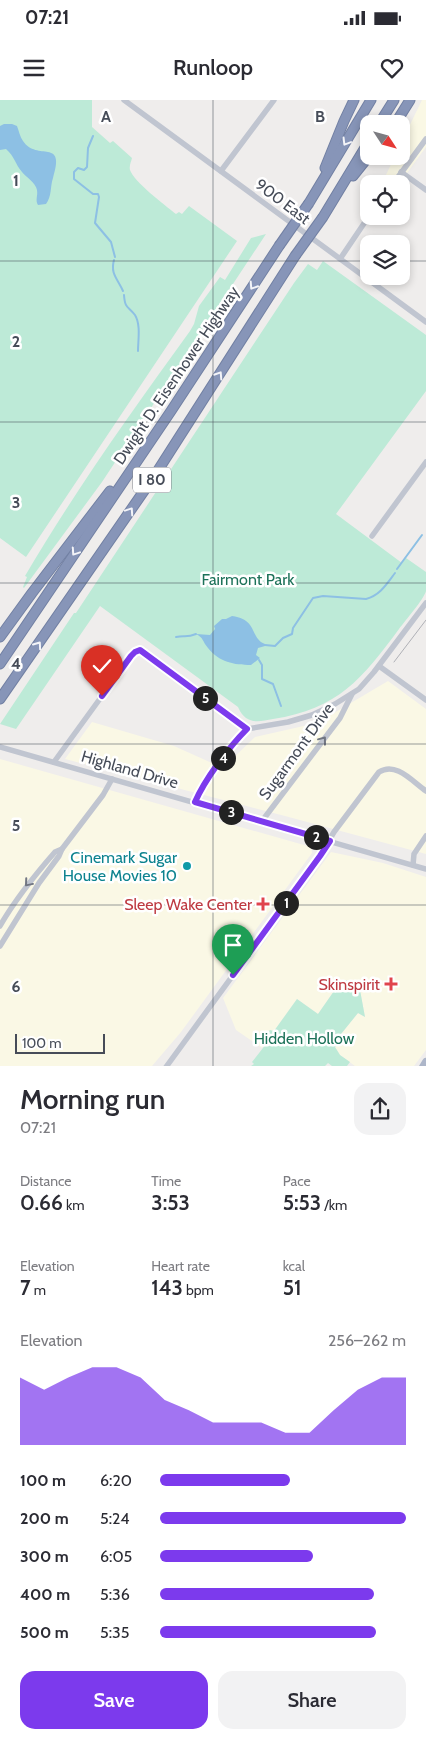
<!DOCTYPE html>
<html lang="en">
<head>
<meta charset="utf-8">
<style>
	body { margin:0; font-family:Cabin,sans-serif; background:#f2f2f3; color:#2b2b33; height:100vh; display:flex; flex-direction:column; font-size:19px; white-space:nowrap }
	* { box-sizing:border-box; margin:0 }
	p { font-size:16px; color:#7c7c81 }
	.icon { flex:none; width:28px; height:28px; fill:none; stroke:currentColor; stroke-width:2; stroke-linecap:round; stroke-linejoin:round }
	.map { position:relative; height:966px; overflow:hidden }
	.details { display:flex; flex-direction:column; background:#fff; flex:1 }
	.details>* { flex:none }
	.needle { width:32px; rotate:126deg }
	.controls { position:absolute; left:360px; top:15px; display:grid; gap:10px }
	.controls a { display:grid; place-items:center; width:50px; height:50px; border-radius:10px; background:#fff; box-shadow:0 2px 8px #0003; font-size:25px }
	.scale { position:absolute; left:15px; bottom:12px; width:90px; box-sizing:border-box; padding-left:5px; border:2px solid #464c58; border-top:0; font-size:14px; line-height:18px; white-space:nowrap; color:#464c58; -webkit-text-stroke:4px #fff; paint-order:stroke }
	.pin { position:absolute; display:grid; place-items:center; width:42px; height:42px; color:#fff; margin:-51px -21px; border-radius:50% 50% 50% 0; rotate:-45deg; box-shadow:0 0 5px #0007 }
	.pin .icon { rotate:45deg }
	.km { position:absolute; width:25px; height:25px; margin:-12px; border-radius:50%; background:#222; color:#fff; font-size:14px; line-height:25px; text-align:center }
	.round { display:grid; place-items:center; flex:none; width:52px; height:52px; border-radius:15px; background:#f2f2f3 }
	.head { display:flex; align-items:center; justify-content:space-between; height:85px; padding:0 20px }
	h1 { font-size:28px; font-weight:600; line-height:38px }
	.stats { display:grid; grid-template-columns:repeat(3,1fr); gap:8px; height:85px; padding:5px 20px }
	.stats div { display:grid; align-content:center }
	.stats b { font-size:21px; font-weight:600 }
	.stats small { font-size:14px; font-weight:400 }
	.stats p { font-size:14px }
	.chart { height:140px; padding:10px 20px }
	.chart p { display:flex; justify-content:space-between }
	.chart svg { width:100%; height:90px; margin-top:5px; fill:#7c3aed; opacity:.7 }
	.cta { display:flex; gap:10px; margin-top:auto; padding:10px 20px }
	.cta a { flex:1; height:58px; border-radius:15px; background:#7c3aed; color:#fff; font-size:20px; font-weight:600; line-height:58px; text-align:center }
	.cta a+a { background:#f2f2f3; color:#2b2b33 }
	ul { padding:0 20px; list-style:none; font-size:16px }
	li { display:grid; grid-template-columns:80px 60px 1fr; align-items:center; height:38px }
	li i { height:12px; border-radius:6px; background:#7c3aed }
	.status { display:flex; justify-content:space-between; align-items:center; height:35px; padding:0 25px; background:#fff; direction:ltr }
	.status svg { height:14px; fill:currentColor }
	header { display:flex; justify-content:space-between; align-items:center; height:65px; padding:0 20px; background:#fff; font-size:22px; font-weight:600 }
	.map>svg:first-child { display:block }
</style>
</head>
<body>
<div class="status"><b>07:21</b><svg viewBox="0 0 49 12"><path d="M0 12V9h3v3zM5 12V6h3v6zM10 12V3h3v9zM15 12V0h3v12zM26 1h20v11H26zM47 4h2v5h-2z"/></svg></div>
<header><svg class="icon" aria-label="menu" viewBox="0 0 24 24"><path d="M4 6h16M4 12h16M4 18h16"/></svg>Runloop<svg class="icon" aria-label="heart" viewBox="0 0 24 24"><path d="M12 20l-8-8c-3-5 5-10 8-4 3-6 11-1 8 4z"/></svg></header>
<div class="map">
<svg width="426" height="967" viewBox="0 0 426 967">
	<rect width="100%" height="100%" fill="#efedec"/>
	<g fill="#faf8e5">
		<polygon points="422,0 426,0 426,47 399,84 390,84 384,79 395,56 401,56 401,43"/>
		<polygon points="388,581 426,609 426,754 285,716 65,659 92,622 174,646 223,668 255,637 317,623"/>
		<polygon points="0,659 311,747 312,753 181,932 152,966 0,966"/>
		<polygon points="331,752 383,763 426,777 426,950 414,966 355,966 340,955 335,947 341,934 358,913 365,917 360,890 346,880 341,881 318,914 297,899 262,948 236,930 223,898"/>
	</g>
	<g fill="#bdead7">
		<path d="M0,0H92V27L110,43L113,41L132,58C131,62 129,66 130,70C134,82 165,105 176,114L179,112L182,114L189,106L237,141L26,457L0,438Z"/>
		<path d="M266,134L102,382L24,488L23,487L27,477L25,476C75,391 132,311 190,231L194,224L199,206L220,177L225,180L251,138Z"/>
		<path d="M323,161L426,235V291L336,414L402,463L406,458L426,472C426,478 426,486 426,491C424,499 405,521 399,529C362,579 338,609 273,619C258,622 246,625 238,607L100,506L16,629L0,624L74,513H76L294,183L308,164L317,170Z"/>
		<polygon points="346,880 360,890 365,917 358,913 341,934 335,947 340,955 350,962 347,966 332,966 328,963 324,967 251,966 254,964 252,962 270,939 267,933 270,930 274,931 297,899 318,914 341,881"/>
	</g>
	<g fill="#8dc0e4">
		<path d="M4,24H12L17,26C19,31 20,37 23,41C37,62 66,37 53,78C50,87 52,96 46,104L38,105C35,100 38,96 37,90C36,83 26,77 22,72C15,64 15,57 6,49L0,50V26Z"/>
		<path d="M232,516C258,519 250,539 265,544V546L258,548L256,555L260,558L251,565C234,565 219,562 208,548C202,541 204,538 196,534L210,535L215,529L214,526L222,519H226Z"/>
	</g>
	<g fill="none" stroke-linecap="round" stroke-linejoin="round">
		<g stroke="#8dc0e4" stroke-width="2">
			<polyline points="93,36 88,48 87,67 84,70 78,68 74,72 74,79 93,94 98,94 99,97 95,123 111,142 115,157"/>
			<path d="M114,160C110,174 118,179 123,191"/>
			<path d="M124,195C125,209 128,206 135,215C141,225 138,240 138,251"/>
			<polyline points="397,469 422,435"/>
			<path d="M176,537C185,535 186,538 196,534"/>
			<path d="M265,545L275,546L283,538L292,534L293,528L313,498L323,496L366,499C380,495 386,485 395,473"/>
			<polyline points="259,560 262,565 262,579 273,584 281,606"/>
		</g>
		<defs>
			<g id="highway">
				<polyline points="379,24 394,0"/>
				<polyline points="395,24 410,0"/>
				<polyline points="325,68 344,21 354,0"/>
				<polyline points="353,76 369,56"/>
				<polyline points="309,103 371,0"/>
				<polyline points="323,117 369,41"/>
				<polyline points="0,537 32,493 110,391"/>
				<polyline points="0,564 171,311 279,146"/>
				<polyline points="0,599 155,375 295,156"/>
			</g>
		</defs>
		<use href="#highway" stroke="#7280a3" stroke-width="11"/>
		<g stroke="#c0c5d0" stroke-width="5.5">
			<polyline points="124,0 426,222"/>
			<polyline points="221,71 274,0"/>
			<polyline points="401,72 426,90"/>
			<polyline points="393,84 426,39"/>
			<polyline points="340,159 369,116"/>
			<polyline points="372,436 426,362"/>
			<polyline points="379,566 426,600"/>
			<polyline points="0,647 426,769"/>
			<polyline points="54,662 131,556 140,551 247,629"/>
			<polyline points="195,702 199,693 238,638 247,629 288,622 312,615 335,604 359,589 374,572 426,503"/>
			<polyline points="262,721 340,618 352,594"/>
			<polyline points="413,765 414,754 426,736"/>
			<path d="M0,826C16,798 34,776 55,752L62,749"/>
			<polyline points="0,846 39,783 59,756 62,749 103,695 112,679"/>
			<path d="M166,967L320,756L334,732L379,672C396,661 413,682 426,691"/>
		</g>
		<polyline stroke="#adb6c9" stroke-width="8" points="423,967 426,962"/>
		<use href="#highway" stroke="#8795b8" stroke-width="9"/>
		<polyline stroke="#afb0b6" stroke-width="1" points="394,562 426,520"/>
		<defs>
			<g id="highway-bridge">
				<polyline points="279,146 309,103"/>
				<polyline points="295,156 323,117"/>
			</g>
		</defs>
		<use href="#highway-bridge" stroke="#7280a3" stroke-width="11" stroke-linecap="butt"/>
		<use href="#highway-bridge" stroke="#8795b8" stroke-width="9"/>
	</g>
	<defs><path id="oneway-chevron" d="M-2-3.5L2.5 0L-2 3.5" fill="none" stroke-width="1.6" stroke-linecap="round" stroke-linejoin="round" transform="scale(1.25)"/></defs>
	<g stroke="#f3f4f8">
		<use href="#oneway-chevron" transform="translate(346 42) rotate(121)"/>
		<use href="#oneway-chevron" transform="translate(253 186) rotate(123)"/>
		<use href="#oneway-chevron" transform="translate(219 275) rotate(-57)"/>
		<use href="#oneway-chevron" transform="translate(130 411) rotate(-56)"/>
		<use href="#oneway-chevron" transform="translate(75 452) rotate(124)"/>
		<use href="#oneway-chevron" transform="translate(38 545) rotate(-55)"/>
	</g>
	<g stroke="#717682">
		<use href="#oneway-chevron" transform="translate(323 640) rotate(-53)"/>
		<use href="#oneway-chevron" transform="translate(28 783) rotate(130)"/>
	</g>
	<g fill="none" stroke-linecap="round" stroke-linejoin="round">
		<defs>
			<path id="route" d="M102,596L131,556L135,552L140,550L247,629C229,647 205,679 195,702L330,741L320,756L233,875"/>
		</defs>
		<use href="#route" stroke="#fff" stroke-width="10"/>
		<use href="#route" stroke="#7c3aed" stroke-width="6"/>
	</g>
	<path fill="none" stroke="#464c58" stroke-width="1" stroke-opacity="0.55" d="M213,0V967M0,161H369M401,161H426M0,322H426M0,483H426M0,644H426M0,805H426"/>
	<circle fill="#0f9aa8" stroke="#fff" stroke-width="2" cx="187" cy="766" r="5"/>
	<g fill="#e0444e" stroke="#fff" stroke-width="2">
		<path d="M260.5 796.5h5v5h5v5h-5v5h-5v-5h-5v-5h5z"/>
		<path d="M388.5 876.5h5v5h5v5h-5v5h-5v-5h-5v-5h5z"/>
	</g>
	<g text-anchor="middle" stroke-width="5" stroke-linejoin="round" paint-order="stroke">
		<rect fill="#fff" stroke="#7e828a" stroke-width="1" x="133" y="367.5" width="38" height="25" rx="4"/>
		<g font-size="15" font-weight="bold" fill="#464c58">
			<text x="152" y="385">I 80</text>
		</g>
		<g font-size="16" fill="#464c58" stroke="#fff">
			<text transform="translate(283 101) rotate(37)" y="6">900 East</text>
			<text transform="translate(176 275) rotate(-56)" y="6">Dwight D. Eisenhower Highway</text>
			<text transform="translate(296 651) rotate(-54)" y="6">Sugarmont Drive</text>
			<text transform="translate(130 669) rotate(16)" y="6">Highland Drive</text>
		</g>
		<g font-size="16" fill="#1d7259" stroke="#fff">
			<text x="248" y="485">Fairmont Park</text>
			<text x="304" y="944">Hidden Hollow</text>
		</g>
		<g font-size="16" fill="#0d838f" stroke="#fff" text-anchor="end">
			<text x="177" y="763">Cinemark Sugar<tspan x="177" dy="18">House Movies 10</tspan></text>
		</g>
		<g font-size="16" fill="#be3a42" stroke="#fff" text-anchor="end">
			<text x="252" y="810">Sleep Wake Center</text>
			<text x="380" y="890">Skinspirit</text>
		</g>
	</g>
	<g font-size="16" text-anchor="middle" font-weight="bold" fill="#464c58" stroke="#fff" stroke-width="5" stroke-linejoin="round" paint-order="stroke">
		<text x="106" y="22">A</text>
		<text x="320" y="22">B</text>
		<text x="16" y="86">1</text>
		<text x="16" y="247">2</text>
		<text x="16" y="408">3</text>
		<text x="16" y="569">4</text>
		<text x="16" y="731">5</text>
		<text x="16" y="892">6</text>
	</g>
</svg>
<div class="controls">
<a><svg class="needle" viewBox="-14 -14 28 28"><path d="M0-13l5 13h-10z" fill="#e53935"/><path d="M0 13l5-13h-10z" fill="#7c7c81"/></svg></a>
<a><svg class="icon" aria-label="locate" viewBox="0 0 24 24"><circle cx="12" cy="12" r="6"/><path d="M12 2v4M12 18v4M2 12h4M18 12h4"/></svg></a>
<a><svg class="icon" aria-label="layers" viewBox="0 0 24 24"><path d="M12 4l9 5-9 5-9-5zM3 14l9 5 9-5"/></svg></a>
</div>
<div class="scale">100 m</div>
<div class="pin" style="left:233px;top:875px;background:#1e9e55"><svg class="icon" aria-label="arrive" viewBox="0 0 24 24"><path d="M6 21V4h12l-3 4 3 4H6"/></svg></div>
<div class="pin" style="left:102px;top:596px;background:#d93025"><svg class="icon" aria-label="check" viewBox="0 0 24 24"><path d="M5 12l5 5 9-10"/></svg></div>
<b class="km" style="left:286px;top:803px">1</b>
<b class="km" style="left:316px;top:737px">2</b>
<b class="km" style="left:231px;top:712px">3</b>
<b class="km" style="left:223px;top:658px">4</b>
<b class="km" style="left:205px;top:598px">5</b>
</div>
<section class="details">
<div class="head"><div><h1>Morning run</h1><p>07:21</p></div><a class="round"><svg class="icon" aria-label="share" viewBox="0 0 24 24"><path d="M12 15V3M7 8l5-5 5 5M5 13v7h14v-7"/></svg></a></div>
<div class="stats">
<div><p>Distance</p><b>0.66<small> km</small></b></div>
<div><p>Time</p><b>3:53</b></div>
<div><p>Pace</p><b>5:53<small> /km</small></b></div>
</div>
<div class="stats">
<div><p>Elevation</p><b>7<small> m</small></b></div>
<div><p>Heart rate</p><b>143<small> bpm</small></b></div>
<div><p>kcal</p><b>51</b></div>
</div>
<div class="chart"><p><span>Elevation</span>256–262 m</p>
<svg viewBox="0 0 160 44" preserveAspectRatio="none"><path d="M0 44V11L10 17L20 11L30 6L40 6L50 11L60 22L70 27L80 33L90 33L100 33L110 38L120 38L130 27L140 17L150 11L160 11V44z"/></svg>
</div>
<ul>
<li><b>100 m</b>6:20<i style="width:53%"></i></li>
<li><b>200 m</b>5:24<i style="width:100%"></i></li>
<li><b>300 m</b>6:05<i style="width:62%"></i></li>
<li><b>400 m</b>5:36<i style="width:87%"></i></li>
<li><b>500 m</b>5:35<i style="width:88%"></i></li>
</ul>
<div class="cta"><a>Save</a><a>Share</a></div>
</section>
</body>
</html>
